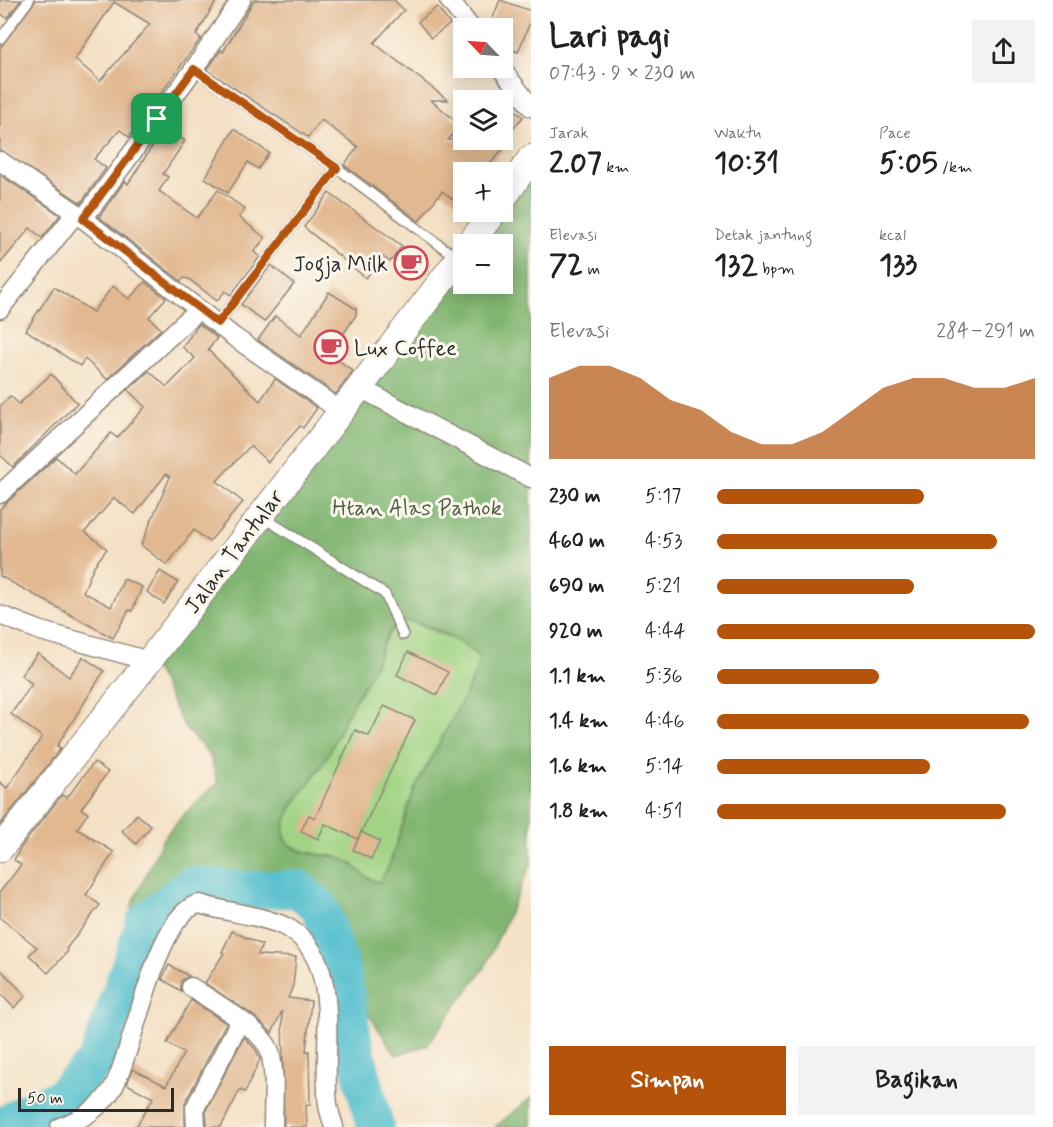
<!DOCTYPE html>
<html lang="id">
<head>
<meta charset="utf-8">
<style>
	body { margin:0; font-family:Mynerve,sans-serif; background:#f2f2f2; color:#222; height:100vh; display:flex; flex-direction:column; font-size:22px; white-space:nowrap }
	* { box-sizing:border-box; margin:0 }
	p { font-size:20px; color:#767676 }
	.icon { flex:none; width:33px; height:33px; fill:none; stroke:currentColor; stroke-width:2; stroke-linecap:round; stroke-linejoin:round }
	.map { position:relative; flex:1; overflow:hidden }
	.sheet { display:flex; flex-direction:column; background:#fff; width:522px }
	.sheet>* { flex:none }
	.needle { width:39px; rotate:295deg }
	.fabs { position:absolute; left:453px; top:18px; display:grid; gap:12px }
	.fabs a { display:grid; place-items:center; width:60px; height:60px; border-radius:0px; background:#fff; box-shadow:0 3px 15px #0003; font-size:30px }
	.scale { position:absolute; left:18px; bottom:15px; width:156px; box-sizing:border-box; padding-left:6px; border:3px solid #2b2b2b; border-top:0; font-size:16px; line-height:21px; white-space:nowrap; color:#2b2b2b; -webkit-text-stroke:4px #fbf7ec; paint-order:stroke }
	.pin { position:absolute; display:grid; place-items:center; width:51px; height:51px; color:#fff; margin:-26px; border-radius:12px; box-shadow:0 3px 9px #0006 }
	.round { display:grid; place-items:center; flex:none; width:63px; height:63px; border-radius:0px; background:#f2f2f2 }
	.summary { display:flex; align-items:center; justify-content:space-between; height:102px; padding:0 18px }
	h1 { font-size:33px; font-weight:700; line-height:45px }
	.figures { display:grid; grid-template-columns:repeat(3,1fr); gap:9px; height:102px; padding:6px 18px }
	.figures div { display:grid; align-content:center }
	.figures b { font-size:30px; font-weight:700 }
	.figures small { font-size:16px; font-weight:400 }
	.figures p { font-size:16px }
	.chart { height:168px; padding:12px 18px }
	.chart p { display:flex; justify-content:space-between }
	.chart svg { width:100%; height:108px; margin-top:6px; fill:#b45309; opacity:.7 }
	.primary-button { display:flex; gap:12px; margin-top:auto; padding:12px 18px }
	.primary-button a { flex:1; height:69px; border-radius:0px; background:#b45309; color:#fff; font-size:24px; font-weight:700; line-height:69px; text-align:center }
	.primary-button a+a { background:#f2f2f2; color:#222 }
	ul { padding:0 18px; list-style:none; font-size:20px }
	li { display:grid; grid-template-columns:96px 72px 1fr; align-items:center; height:45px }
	li i { height:15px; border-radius:8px; background:#b45309 }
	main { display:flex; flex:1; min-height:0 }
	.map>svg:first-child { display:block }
</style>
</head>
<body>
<main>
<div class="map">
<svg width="531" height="1127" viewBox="0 0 531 1127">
	<rect width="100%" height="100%" fill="#fbf7ec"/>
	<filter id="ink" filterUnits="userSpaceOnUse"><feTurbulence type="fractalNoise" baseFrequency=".0167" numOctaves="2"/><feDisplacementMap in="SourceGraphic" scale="12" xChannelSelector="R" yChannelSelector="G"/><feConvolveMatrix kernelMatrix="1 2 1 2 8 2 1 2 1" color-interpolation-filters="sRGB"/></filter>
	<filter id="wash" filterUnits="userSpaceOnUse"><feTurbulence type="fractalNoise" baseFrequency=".008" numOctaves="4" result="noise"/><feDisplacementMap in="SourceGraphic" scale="24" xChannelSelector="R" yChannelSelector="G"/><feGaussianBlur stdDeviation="1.35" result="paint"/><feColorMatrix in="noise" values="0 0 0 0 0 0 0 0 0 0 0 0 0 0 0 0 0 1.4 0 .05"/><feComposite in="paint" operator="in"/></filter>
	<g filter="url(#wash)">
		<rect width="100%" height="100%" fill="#f4e0c4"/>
		<path fill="#a0d383" stroke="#667f57" stroke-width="1.5" d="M401,621H411L464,644L479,657L478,668L464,697L414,790L389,866L380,883C362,880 355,861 338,857C323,854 290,854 285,837C278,816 312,781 322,765C333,748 339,728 349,711C356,698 365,685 372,671C383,649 380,638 401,621Z"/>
		<g fill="#80b571" stroke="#56704e" stroke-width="1.5" fill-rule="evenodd">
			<path d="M531,167V864L485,967L427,1045L396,1055L369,1015L360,993L346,972L324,905L300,885L242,886L189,880L142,919L131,907L163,839L184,814L218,783L210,755L184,727L153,664L463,260L464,284H502V244H475ZM401,621C424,620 462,642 479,657L478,667L464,697L414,790L389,866L380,882C362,880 356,861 338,857C323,854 290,855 285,837C278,816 312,781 322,765C333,749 339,728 349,711C357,696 366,683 374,667C385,645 380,638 401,621Z"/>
			<polygon points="531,1097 531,1127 495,1127 530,1099"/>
		</g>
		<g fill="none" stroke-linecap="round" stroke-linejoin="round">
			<polyline stroke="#53bfcd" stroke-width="38" points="2,1127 24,1113 61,1097 97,1061 145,922 191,885 242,890 298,889 320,907 342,973 353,1039 375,1127"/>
		</g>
		<g id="blocks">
			<g fill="#e1b890" fill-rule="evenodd">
				<polygon points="0,0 21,0 7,18 0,13"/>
				<path d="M36,0H217L196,35L201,38L129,137L120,130L94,159L106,168L81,203L0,150V48ZM114,2L150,24L100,81L75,59Z"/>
				<polygon points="254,0 394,0 404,10 374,43 448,100 431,100 460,125 448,140 494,140 504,148 483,172 464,172 464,208 442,191 419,221 344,165 358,147 321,120 308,137 207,70 221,50 223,52"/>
				<polygon points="500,0 531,11 531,20 518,52 502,46 502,28 489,28"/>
				<polygon points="437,7 450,24 431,38 418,22"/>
				<polygon points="502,100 523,117 502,142"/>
				<polygon points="164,128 185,141 163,174 168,177 159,191 197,218 218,190 245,209 239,217 265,238 254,252 260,257 231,295 225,291 217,301 189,279 184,278 181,281 99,217 125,181 128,184"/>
				<polygon points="234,129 269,153 258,169 248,162 228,193 205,178"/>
				<polygon points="0,175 60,215 42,238 30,228 0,264"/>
				<polygon points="329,193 402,246 390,262 383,257 366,278 304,227"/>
				<polygon points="271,265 294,284 264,322 241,304"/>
				<polygon points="145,282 166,298 149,317 161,329 107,379 85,359 80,366 26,330 54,287 93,312 113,286 129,299"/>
				<polygon points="329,292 356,309 356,315 330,354 353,371 336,394 258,340 275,316 301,335"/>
				<polygon points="199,324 217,338 208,350 260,401 275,379 317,408 303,428 300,426 268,462 250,446 217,481 243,502 209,542 194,530 167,565 141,545 170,477 166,474 135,514 114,498 85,532 107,549 94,566 83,592 111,607 124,579 142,587 132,611 129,610 113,638 0,576 0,509 56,457 75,474 111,433 117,438 145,407 128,390 149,371 167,387 195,358 182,347"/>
				<polygon points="51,374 77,403 13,467 0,455 0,406 10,396 19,404"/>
				<polygon points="160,571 178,582 164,604 147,592"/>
				<polygon points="408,652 448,672 437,695 397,675"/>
				<polygon points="38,653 69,677 83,657 104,671 57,746 61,748 0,825 0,782 7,788 42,737 11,714 32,684 21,675"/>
				<polygon points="384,706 415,720 358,839 325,824 318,839 301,831 309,815 315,818 355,730 369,736"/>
				<polygon points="94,762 108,772 81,809 88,813 77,829 114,852 86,895 100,905 66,949 68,951 48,973 29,955 37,947 0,918 0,892 21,865 14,860 21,847 62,795 67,798"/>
				<polygon points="137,814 151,826 136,844 122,831"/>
				<polygon points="361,832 380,841 371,859 353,850"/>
				<polygon points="232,931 262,945 258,955 296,957 293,986 288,998 311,1001 306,1051 309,1051 310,1105 306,1105 307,1127 284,1127 282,1011 272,1033 254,1016 205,983 224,953 222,952"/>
				<polygon points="169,965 189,976 181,981 181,991 162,979"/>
				<polygon points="0,969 26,996 14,1008 0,993"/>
				<polygon points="191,1000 226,1023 185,1103 185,1127 136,1127 153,1098 127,1084 133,1069 166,1086 184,1053 167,1043"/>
				<polygon points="244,1037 256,1050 260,1059 245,1092 240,1090 221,1127 207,1127 206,1110"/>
			</g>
		</g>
	</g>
	<g filter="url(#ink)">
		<use href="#blocks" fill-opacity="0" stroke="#908678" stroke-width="1.5"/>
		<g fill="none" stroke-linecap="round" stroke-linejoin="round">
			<defs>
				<g id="lane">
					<polyline points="0,39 29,0"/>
					<polyline points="194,69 337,168 457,258"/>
					<polyline points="218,323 337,168"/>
					<polyline points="261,516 385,594 403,635"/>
				</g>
				<g id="street">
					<polyline points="449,0 471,28"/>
					<polyline points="501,68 531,107"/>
					<polyline points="0,161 76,213 234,337 342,412"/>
					<polyline points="83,219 194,69 241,0"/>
					<polyline points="0,309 76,213"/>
					<polyline points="360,388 531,478"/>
					<polyline points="0,494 199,309"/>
					<polyline points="0,615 41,631 149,661"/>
					<path d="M191,987C210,1000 264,1030 270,1052C276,1076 273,1103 273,1127"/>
					<path d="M60,1127C82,1120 103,1106 114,1086C134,1050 157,909 200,904C227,913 258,914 284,926C346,955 321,1052 328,1105C329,1112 332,1120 334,1127"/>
					<polyline points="196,1127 195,1108 240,1021"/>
				</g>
				<g id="secondary">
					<polyline points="502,200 531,158"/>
					<polyline points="469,244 494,212"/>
					<polyline points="0,849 149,661 464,252"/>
				</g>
			</defs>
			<use href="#lane" stroke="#908678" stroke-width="12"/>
			<use href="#street" stroke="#908678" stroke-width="21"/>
			<use href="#secondary" stroke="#908678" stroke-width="28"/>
			<use href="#lane" stroke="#fff" stroke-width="9"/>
			<use href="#street" stroke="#fff" stroke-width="18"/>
			<use href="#secondary" stroke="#fff" stroke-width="26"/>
		</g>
	</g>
	<g fill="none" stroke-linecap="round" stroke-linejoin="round" filter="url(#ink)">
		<defs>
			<polygon id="route" points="194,69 337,168 218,323 83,219"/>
		</defs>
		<use href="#route" stroke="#fff" stroke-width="12"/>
		<use href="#route" stroke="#b45309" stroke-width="8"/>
	</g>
	<defs>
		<symbol id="cafe-ring" viewBox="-11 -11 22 22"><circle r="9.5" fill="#fbf7ec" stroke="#d1495b" stroke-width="1.5"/><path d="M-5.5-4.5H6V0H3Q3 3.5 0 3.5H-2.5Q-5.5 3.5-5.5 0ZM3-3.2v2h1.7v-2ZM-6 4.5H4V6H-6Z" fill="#d1495b"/></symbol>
	</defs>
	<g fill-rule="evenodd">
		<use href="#cafe-ring" x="392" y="244" width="38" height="38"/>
		<use href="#cafe-ring" x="312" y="328" width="38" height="38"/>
	</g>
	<g text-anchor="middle" stroke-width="6" stroke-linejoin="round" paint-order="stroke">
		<g font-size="22" fill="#2b2b2b" stroke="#fbf7ec" text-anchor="end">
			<text x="388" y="271">Jogja Milk</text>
			<text x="354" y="355" text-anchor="start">Lux Coffee</text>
		</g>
		<g font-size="22" fill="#4e5d45" stroke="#fbf7ec">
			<text x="417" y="515">Htan Alas Pathok</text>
		</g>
		<g font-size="22" fill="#2b2b2b" stroke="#fbf7ec">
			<text transform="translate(233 551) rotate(-53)" y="8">Jalan Tantular</text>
		</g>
	</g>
</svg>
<div class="fabs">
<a><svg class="needle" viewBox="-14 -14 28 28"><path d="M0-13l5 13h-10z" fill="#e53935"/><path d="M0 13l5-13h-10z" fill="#767676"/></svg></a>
<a><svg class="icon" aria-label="layers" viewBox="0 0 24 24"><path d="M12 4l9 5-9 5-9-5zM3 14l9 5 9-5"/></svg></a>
<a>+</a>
<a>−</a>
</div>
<div class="scale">50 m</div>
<div class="pin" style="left:157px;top:119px;background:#1e9e55"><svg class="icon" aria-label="arrive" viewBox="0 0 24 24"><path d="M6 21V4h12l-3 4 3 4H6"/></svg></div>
</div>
<section class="sheet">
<div class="summary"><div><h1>Lari pagi</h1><p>07:43 · 9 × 230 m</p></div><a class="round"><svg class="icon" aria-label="share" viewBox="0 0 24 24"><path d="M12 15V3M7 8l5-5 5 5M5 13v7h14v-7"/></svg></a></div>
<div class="figures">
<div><p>Jarak</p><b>2.07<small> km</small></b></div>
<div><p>Waktu</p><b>10:31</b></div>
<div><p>Pace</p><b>5:05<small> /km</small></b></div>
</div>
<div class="figures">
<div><p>Elevasi</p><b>72<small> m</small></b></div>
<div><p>Detak jantung</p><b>132<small> bpm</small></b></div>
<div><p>kcal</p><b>133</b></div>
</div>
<div class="chart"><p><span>Elevasi</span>284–291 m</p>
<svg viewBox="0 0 160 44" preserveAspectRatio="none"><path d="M0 44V11L10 6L20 6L30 11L40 20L50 24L60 33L70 38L80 38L90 33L100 24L110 15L120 11L130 11L140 15L150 15L160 11V44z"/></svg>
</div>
<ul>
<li><b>230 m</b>5:17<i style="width:65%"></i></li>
<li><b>460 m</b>4:53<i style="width:88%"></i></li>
<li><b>690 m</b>5:21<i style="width:62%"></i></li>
<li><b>920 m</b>4:44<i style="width:100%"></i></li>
<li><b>1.1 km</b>5:36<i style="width:51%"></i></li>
<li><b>1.4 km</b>4:46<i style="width:98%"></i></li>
<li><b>1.6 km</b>5:14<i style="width:67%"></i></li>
<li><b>1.8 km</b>4:51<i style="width:91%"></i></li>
</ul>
<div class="primary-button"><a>Simpan</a><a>Bagikan</a></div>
</section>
</main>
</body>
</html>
